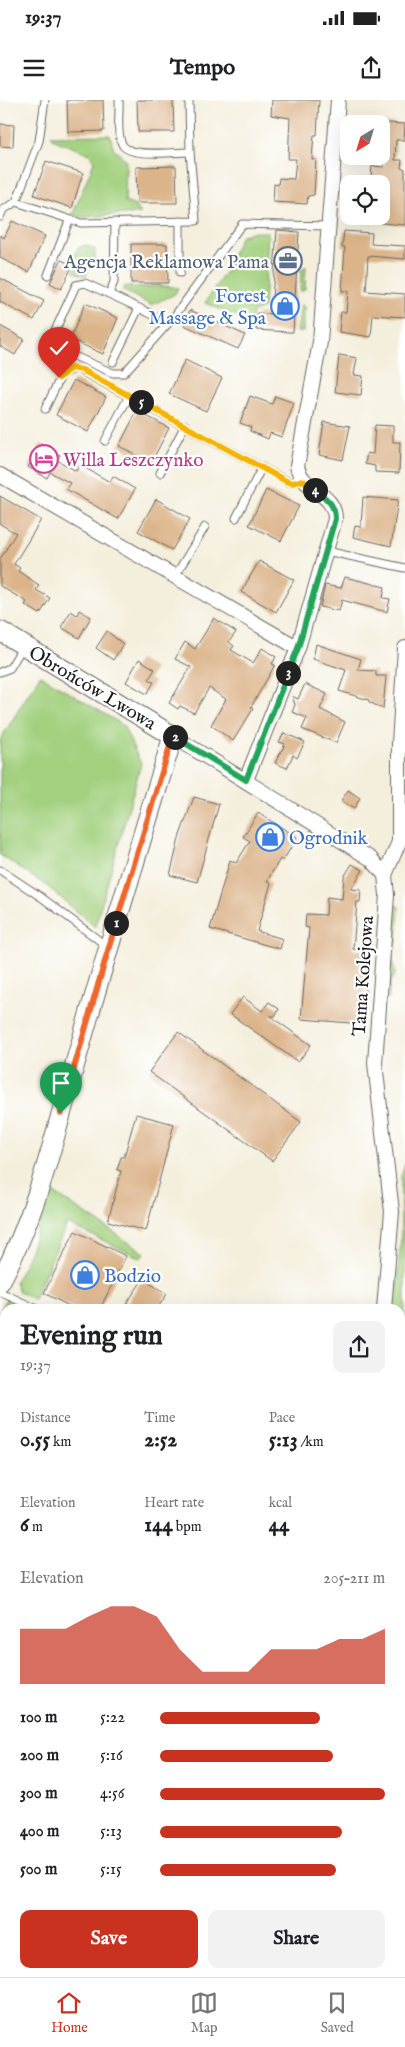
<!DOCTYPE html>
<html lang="en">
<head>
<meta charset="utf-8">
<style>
	body { margin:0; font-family:"IM FELL English",serif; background:#f2f2f2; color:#202124; height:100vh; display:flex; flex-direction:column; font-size:19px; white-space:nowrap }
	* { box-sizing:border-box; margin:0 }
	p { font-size:16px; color:#757577 }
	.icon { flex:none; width:28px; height:28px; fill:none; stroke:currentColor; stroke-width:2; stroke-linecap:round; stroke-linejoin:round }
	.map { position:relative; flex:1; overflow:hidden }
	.panel { position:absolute; left:0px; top:1204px; width:405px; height:674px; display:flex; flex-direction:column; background:#fff; border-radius:15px 15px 0 0; box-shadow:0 5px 20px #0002 }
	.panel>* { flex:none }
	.needle { width:32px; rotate:218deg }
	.fabs { position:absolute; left:340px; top:15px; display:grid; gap:10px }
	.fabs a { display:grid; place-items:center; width:50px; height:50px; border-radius:10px; background:#fff; box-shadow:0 5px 20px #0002; font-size:25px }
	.pin { position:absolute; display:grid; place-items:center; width:42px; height:42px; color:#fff; margin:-51px -21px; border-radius:50% 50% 50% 0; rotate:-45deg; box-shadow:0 0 5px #0007 }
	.pin .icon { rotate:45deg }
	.km { position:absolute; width:25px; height:25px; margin:-12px; border-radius:50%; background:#222; color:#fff; font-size:14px; line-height:25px; text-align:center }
	.round { display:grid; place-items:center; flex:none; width:52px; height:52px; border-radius:10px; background:#f2f2f2 }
	.summary { display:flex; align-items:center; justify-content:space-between; height:85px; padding:0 20px }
	h1 { font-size:28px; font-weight:700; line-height:38px }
	.metrics { display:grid; grid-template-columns:repeat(3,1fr); gap:8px; height:85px; padding:5px 20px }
	.metrics div { display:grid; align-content:center }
	.metrics b { font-size:21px; font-weight:700 }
	.metrics small { font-size:14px; font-weight:400 }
	.metrics p { font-size:14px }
	.chart { height:140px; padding:10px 20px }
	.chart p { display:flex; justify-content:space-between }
	.chart svg { width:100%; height:90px; margin-top:5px; fill:#c8321e; opacity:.7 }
	.button { display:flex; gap:10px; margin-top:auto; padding:10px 20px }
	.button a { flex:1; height:58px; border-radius:10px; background:#c8321e; color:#fff; font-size:20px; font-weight:700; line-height:58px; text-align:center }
	.button a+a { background:#f2f2f2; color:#202124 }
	ul { padding:0 20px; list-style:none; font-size:16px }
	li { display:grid; grid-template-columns:80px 60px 1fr; align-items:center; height:38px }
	li i { height:12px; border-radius:6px; background:#c8321e }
	.status { display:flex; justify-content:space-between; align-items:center; height:35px; padding:0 25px; background:#fff; direction:ltr }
	.status svg { height:14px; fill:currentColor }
	header { display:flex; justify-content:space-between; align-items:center; height:65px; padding:0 20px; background:#fff; font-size:22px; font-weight:700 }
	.menu { display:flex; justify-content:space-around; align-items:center; height:70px; border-top:1px solid #e0e0e0; background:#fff; font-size:14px; color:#757577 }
	.menu a { display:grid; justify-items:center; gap:2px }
	.menu .selected { color:#c8321e }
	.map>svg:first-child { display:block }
</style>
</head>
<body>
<div class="status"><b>19:37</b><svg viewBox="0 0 49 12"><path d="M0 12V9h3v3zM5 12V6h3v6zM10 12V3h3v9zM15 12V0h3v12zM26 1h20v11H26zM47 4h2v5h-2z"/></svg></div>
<header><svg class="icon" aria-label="menu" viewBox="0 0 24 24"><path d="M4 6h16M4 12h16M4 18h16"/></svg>Tempo<svg class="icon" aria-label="share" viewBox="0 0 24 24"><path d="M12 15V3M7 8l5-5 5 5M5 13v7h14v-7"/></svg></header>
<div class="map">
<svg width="405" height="1877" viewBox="0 0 405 1877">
	<rect width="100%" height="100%" fill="#fff"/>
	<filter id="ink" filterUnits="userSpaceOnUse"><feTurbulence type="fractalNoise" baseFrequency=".02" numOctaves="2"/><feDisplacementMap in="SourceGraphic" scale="10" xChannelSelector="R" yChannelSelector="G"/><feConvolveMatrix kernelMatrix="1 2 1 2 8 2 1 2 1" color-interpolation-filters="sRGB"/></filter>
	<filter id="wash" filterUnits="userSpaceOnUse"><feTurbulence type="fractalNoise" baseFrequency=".0096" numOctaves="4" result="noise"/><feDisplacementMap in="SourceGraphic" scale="20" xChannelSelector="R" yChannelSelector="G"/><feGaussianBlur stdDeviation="1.12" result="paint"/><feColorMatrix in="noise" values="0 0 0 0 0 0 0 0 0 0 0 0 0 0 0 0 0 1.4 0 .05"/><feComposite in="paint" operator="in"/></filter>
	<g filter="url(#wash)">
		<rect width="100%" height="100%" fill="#f4efdd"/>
		<g fill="#a2d07e" stroke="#5f764d">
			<polygon points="110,35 114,49 126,60 125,102 135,106 141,113 85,117 72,116 94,62 90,54 54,40 51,36"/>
			<polygon points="250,132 268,132 264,208 253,212 251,219 244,219 205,203 226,171 240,137"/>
			<polygon points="85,145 95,149 95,160 98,163 89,165 86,176 74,172 76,165 71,161 78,148"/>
			<polygon points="306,166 305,189 300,192 301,170"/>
			<path d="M125,186C143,190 161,183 178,188L175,194L151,205L122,190Z"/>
			<polygon points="301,204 305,208 303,232 297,232"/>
			<polygon points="40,575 123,625 141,664 95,827 47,786 0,755 0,640"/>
			<polygon points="395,804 399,807 397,842 392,855 395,874 390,883 389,899 387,900"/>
			<polygon points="405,1064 405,1329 400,1374 400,1209 395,1209 401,1138 401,1077"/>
			<polygon points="51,1091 145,1153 141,1158 67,1124 34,1199 19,1192 15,1182 27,1159"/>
			<polygon points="6,1199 25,1209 5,1209 5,1257 0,1254 0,1211"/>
			<polygon points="0,1274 5,1277 5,1414 2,1412 0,1414 5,1418 5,1488 0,1484"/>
			<polygon points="405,1491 405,1626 400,1630 400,1515"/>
			<polygon points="0,1499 5,1503 5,1576 0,1582"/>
			<polygon points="405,1629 405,1786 400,1787 400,1649"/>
			<polygon points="129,1872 132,1877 95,1876 110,1873"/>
			<polygon points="291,1872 369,1873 375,1877 289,1877"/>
		</g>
		<g id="blocks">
			<g fill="#dbb48a">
				<polygon points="67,0 103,0 104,31 68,32"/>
				<polygon points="137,0 173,0 174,32 138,32"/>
				<polygon points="272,0 319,0 317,35 314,35 312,59 316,60 314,95 308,96 307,104 273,102 274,84 278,85 279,78 294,79 296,59 288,59 290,18 271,15"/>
				<polygon points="387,23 405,24 404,40 396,40 395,60 402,60 401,68 405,69 405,125 381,123 381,78 371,77 372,66 384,67"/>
				<polygon points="0,24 14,25 13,47 0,46"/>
				<polygon points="46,61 83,73 72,108 34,95"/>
				<polygon points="176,66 177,103 137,103 136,67"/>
				<polygon points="12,121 45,136 29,172 0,158 0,135 4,138"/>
				<polygon points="277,130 299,132 293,232 289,232 256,230 257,213 271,214"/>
				<polygon points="344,131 372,133 371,144 405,146 405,159 368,156 366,191 405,194 405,217 373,215 371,237 339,232 341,212 346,212 348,191 342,191 345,147 342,147"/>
				<polygon points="131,144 167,144 168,183 131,183"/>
				<polygon points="61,160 73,165 61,189 50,183"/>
				<polygon points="0,178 44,201 34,220 0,202"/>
				<polygon points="85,203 118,218 103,254 70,239"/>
				<polygon points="190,210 245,235 238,249 184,225"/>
				<polygon points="0,226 24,239 15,255 0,246"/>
				<polygon points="339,255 357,258 354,275 363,276 361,295 335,292"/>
				<polygon points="185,260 222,278 206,311 169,294"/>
				<polygon points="74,280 106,297 88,332 56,315"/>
				<polygon points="250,296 272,304 275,296 294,303 282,337 270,333 268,339 250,331 251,327 240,323"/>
				<polygon points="137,311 169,328 151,363 119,346"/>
				<polygon points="324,322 350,326 343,360 319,355"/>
				<polygon points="375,325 393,326 393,342 400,342 399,373 375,372 375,366 365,364 367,353 373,354"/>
				<polygon points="41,344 60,355 57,360 76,371 80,365 110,382 113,376 135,389 118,419 66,389 70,383 50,372 47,378 28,367"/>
				<polygon points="266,390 299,406 281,441 249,425"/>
				<polygon points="0,396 41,420 14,464 20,468 18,471 39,485 36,490 50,498 40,514 25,505 27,502 0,486 0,459 16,433 0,424"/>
				<polygon points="363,397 398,400 391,446 353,437 355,426 361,427"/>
				<polygon points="156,399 190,419 172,450 138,431"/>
				<polygon points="259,461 294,480 276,512 241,492"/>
				<polygon points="345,477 385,487 383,498 390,499 387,512 342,500 339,511 320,507 325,485 341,488"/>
				<polygon points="79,510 91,517 79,538 61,527 71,511 77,515"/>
				<polygon points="214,518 236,532 229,542 234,546 231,550 253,563 262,548 276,557 272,564 275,565 251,607 253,609 233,641 211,625 226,599 209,588 194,613 180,606 178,609 169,603 191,567 175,559 185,542 195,549"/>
				<polygon points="107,531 123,544 113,560 96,548"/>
				<polygon points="316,544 361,559 358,570 376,571 376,576 386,576 383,609 369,602 369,600 339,591 346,570 313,559"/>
				<polygon points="139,559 155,569 149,579 154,582 147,594 126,582"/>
				<polygon points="305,584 327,594 320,609 345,622 336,643 302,629 307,618 292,612 295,605 292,596 298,599"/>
				<polygon points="284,633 305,642 297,658 293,655 287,668 275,663 285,644 279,642"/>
				<polygon points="348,690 360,698 354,709 341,701"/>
				<polygon points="194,697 219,704 197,782 170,775 180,735"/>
				<polygon points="258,713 297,737 283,761 280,759 267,781 271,783 257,831 283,839 280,849 210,829 230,760 236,763 250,741 243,737"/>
				<polygon points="352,764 363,770 351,789 361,790 360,802 357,802 353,849 369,851 363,924 301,919 309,828 305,827 306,814 326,815 327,797 342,799 344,777"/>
				<polygon points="243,897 262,911 269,902 279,909 275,916 270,916 311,945 298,962 230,914"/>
				<polygon points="178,932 301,1022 272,1061 149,972"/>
				<polygon points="136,1014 174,1024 146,1131 108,1121 121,1071 117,1070 121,1057 124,1057"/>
				<polygon points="75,1131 126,1156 100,1209 75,1209 44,1193"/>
				<polygon points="143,1179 167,1194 157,1209 123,1209"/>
			</g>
		</g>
	</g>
	<g filter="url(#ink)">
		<use href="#blocks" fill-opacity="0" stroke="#686660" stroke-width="1"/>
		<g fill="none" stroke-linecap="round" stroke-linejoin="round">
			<defs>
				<g id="lane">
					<polyline points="45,0 39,41 16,102 81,123 196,121 190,52 189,0"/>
					<path d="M119,0C120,12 116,32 122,44C128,58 175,52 190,52"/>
					<polyline points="0,117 3,110 16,102"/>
					<polyline points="180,173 180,121"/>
					<polyline points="48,175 69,121"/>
					<polyline points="139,208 153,215"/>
					<polyline points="53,235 76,185 85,183 109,194"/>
					<polyline points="65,252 113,273 124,273 173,218 242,124 329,126"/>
					<polyline points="113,262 139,208 109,194 114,182 115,122"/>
					<polyline points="45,309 62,274 76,268 289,382 302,381"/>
					<polyline points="105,341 129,296"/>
					<polyline points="160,373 185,325"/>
					<polyline points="236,418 262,367"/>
					<polyline points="326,451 405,468"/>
					<polyline points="175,476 205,427"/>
					<polyline points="0,572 10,568 23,546"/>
					<polyline points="0,770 41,797 108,847"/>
					<polyline points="0,1192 37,1209"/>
				</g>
				<g id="street">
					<polyline points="0,375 298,548"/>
					<polyline points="173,636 371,759 385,775"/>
					<path d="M246,680L298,548L335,419C335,392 302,391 297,366L320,242L338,0"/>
					<polyline points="384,1209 392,1112 375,963 387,795 385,775 399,742 399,644 405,548"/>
					<polyline points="0,1261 5,1264"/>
					<polyline points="0,1732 5,1736"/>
					<polyline points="0,1850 5,1849"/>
					<polyline points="174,1872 179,1877"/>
					<polyline points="369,1872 375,1877"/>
				</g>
				<path id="secondary" d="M0,531L173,636C142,738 110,840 81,943C57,1024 40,1108 0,1182"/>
				<g id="primary">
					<polyline points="0,1668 5,1672"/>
					<polyline points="0,1694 5,1698"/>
					<polyline points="210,1872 215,1877"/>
				</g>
			</defs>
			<use href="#lane" stroke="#686660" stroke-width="9"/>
			<use href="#street" stroke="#686660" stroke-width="16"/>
			<use href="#secondary" stroke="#686660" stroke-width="21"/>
			<use href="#primary" stroke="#686660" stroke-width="24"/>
			<use href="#lane" stroke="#fff" stroke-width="7"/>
			<use href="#street" stroke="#fff" stroke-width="14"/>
			<use href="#secondary" stroke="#fff" stroke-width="19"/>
			<use href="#primary" stroke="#fff" stroke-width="21"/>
			<g stroke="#1c1c1c" stroke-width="4">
				<polyline points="400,1426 405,1395"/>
				<polyline points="400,1474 405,1447"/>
				<polyline points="273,1877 275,1872"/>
				<polyline points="283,1877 285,1872"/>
			</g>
			<defs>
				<polyline id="primary-bridge" points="246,1872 251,1877"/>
			</defs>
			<use href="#primary-bridge" stroke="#686660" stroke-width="24" stroke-linecap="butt"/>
			<use href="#primary-bridge" stroke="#fff" stroke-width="21"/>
		</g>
	</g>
	<g fill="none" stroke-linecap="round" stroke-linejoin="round" filter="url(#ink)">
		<defs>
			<polyline id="split-1" points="61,1013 116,823"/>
			<polyline id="split-2" points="116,823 173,636 175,637"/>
			<polyline id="split-3" points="175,637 246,680 288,573"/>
			<path id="split-4" d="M288,573L298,548L335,419C335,404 327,399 315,390"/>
			<polyline id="split-5" points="141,302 286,381 293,383 302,380 315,390"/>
			<polyline id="split-6" points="59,278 71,268 82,270 141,302"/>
		</defs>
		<use href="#split-1" stroke="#fff" stroke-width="10"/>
		<use href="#split-2" stroke="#fff" stroke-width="10"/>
		<use href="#split-3" stroke="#fff" stroke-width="10"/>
		<use href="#split-4" stroke="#fff" stroke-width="10"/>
		<use href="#split-5" stroke="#fff" stroke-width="10"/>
		<use href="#split-6" stroke="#fff" stroke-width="10"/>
		<use href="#split-1" stroke="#f0652b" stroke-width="6"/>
		<use href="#split-2" stroke="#f0652b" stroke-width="6"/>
		<use href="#split-3" stroke="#22a559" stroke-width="6"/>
		<use href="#split-4" stroke="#22a559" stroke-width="6"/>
		<use href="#split-5" stroke="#f5b400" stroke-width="6"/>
		<use href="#split-6" stroke="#f5b400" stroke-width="6"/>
	</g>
	<defs>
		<symbol id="office-ring" viewBox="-11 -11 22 22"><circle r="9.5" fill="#fff" stroke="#5c6f8a" stroke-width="1.5"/><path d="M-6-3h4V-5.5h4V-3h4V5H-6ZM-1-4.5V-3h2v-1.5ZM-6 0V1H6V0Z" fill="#5c6f8a"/></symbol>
		<symbol id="shop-ring" viewBox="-11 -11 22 22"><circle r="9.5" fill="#fff" stroke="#3f7fe0" stroke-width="1.5"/><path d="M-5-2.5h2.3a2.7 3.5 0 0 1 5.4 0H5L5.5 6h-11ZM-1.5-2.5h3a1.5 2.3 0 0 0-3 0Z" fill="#3f7fe0"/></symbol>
		<symbol id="hotel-ring" viewBox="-11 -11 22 22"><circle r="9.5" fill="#fff" stroke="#d1479c" stroke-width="1.5"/><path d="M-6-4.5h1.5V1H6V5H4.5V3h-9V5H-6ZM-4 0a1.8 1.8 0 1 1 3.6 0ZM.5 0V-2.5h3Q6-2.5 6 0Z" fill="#d1479c"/></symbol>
	</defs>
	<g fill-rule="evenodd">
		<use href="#office-ring" x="272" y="145" width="32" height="32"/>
		<use href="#shop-ring" x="269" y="190" width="32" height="32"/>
		<use href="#hotel-ring" x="28" y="343" width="32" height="32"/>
		<use href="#shop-ring" x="254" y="721" width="32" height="32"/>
		<use href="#shop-ring" x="69" y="1159" width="32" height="32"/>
	</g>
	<g text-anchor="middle" stroke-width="4.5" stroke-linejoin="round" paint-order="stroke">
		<g font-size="19" fill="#4e5e75" stroke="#fff" text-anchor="end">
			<text x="269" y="168">Agencja Reklamowa Pama</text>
		</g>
		<g font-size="19" fill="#366cbe" stroke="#fff" text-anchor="start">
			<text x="266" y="202" text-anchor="end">Forest<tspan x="266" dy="22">Massage &amp; Spa</tspan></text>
			<text x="289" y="744">Ogrodnik</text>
			<text x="104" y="1182">Bodzio</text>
		</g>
		<g font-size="19" fill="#b23c85" stroke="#fff" text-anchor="start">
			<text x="63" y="366">Willa Leszczynko</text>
		</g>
		<g font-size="19" fill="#1c1c1c" stroke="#fff">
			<text transform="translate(93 587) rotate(31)" y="7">Obrońców Lwowa</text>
			<text transform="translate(362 876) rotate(-86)" y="7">Tama Kolejowa</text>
		</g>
	</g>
</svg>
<div class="fabs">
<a><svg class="needle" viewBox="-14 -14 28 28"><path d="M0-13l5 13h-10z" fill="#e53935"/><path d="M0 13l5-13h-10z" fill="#757577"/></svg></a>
<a><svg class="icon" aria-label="locate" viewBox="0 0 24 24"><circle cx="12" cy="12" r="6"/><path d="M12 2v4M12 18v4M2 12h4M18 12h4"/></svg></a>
</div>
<div class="pin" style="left:61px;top:1013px;background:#1e9e55"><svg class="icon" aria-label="arrive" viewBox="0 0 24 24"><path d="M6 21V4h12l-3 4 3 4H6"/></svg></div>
<div class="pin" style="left:59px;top:278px;background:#d93025"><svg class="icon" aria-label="check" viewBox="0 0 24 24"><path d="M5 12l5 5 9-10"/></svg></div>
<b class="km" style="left:116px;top:823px">1</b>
<b class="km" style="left:175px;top:637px">2</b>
<b class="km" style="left:288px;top:573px">3</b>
<b class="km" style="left:315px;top:390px">4</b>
<b class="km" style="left:141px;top:302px">5</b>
<section class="panel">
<div class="summary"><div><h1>Evening run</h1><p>19:37</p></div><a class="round"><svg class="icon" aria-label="share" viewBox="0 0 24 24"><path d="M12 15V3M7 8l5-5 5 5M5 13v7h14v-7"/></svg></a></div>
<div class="metrics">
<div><p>Distance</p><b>0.55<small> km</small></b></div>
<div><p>Time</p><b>2:52</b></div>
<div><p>Pace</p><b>5:13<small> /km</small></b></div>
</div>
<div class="metrics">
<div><p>Elevation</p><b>6<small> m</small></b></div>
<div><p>Heart rate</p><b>144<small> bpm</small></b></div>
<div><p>kcal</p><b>44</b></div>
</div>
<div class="chart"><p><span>Elevation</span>205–211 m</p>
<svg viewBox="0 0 160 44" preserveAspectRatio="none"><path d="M0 44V17L10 17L20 17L30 11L40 6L50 6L60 11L70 27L80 38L90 38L100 38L110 27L120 27L130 27L140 22L150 22L160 17V44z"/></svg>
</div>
<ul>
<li><b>100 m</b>5:22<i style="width:71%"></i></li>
<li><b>200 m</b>5:16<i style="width:77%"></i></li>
<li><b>300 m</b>4:56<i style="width:100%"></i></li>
<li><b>400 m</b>5:13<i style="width:81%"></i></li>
<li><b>500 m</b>5:15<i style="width:78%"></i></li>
</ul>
<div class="button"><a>Save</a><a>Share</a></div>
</section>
</div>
<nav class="menu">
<a class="selected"><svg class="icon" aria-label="home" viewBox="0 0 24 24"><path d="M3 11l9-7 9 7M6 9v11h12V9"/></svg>Home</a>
<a><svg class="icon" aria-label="map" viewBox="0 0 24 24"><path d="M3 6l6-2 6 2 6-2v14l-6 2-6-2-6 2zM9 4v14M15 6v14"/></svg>Map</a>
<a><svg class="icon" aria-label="saved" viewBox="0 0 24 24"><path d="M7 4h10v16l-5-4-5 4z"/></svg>Saved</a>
</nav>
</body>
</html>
